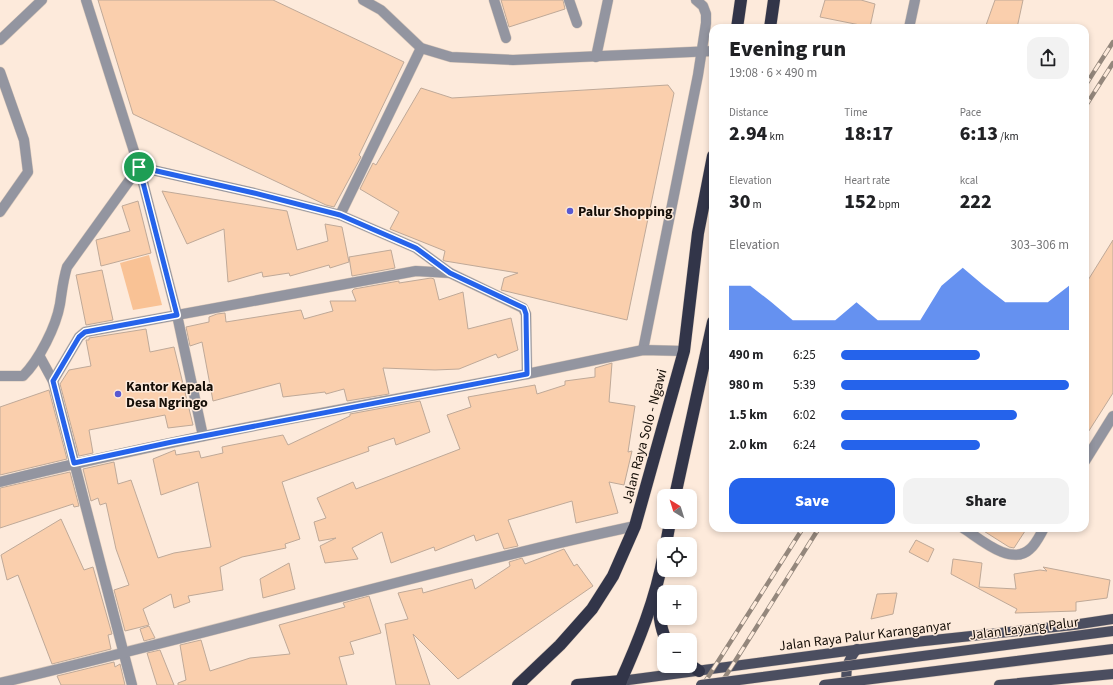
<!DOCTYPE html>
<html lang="en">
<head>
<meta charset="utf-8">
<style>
	body { margin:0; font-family:"Source Sans 3",sans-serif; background:#f2f2f2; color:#202124; height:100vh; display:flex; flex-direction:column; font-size:15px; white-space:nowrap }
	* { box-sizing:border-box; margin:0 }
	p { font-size:13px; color:#757577 }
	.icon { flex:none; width:22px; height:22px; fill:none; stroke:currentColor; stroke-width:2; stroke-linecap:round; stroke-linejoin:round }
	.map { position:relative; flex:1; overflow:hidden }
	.sheet { position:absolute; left:709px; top:24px; width:380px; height:508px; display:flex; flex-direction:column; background:#fff; border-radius:12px; box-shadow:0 2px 6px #0003 }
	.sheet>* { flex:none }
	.needle { width:26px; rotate:322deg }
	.tools { position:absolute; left:657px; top:489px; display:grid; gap:8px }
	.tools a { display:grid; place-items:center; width:40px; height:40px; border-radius:8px; background:#fff; box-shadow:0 2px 6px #0003; font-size:20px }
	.pin { position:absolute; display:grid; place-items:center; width:34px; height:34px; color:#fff; margin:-17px; border:2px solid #fff; border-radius:50%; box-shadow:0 1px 4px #0007 }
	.round { display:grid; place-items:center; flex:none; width:42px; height:42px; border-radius:12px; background:#f2f2f2 }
	.head { display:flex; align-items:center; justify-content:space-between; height:68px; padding:0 20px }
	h1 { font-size:22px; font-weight:800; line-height:30px }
	.stats { display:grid; grid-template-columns:repeat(3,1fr); gap:6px; height:68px; padding:4px 20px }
	.stats div { display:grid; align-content:center }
	.stats b { font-size:20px; font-weight:800 }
	.stats small { font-size:11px; font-weight:400 }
	.stats p { font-size:11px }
	.chart { height:112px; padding:8px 20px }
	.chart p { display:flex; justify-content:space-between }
	.chart svg { width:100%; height:72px; margin-top:4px; fill:#2563eb; opacity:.7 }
	.action { display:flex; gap:8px; margin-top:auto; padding:8px 20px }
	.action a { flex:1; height:46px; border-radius:12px; background:#2563eb; color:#fff; font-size:16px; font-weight:800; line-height:46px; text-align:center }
	.action a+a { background:#f2f2f2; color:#202124 }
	ul { padding:0 20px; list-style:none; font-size:13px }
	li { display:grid; grid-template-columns:64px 48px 1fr; align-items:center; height:30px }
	li i { height:10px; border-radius:5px; background:#2563eb }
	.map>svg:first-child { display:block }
</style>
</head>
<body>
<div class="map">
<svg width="1113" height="685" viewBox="0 0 1113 685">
	<rect width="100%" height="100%" fill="#fdeadb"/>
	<polygon fill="#f9c295" points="149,255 162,305 133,310 120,263"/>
	<g fill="#facfad" stroke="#bfa998">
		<polygon points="98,0 273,0 404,62 359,155 361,157 334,207 326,205 133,114"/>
		<polygon points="501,0 563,0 565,9 509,27"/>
		<polygon points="825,0 861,0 875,4 870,27 820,17"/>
		<polygon points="995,0 1023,0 1017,28 985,28"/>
		<polygon points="668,85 674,93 627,320 501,290 504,278 518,273 445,261 443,260 445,251 390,229 399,212 360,189 373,163 376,165 421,88 452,98"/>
		<polygon points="162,191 287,211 297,250 328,241 325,224 342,227 349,262 330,268 329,265 290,276 289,273 263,277 262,272 228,282 224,229 187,244"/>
		<polygon points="138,201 151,253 101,266 96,240 130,231 122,206"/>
		<polygon points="1113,240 1113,393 1085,437 1085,285"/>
		<polygon points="391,250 395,268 352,276 349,257"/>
		<polygon points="102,270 113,320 86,325 76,275"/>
		<polygon points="431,278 434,279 439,300 463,292 468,329 511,318 518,350 498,358 496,354 459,369 435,370 383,368 389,394 347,401 344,389 326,394 325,392 283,397 280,383 213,401 202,342 190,346 186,327 209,322 209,317 217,314 225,313 226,322 301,310 304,319 333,311 330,301 356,301 352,291 354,289 399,281 399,283"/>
		<polygon points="146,329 150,352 174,347 193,425 168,428 165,415 89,430 93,453 79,456 60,384 69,370 91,366 86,340 89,340 89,338"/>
		<polygon points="612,363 609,402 635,406 628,452 632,451 624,485 609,482 618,513 576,523 572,501 508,520 518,546 504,549 498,533 476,541 474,535 435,551 434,547 391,563 382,532 352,548 358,559 325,563 320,546 336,538 319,541 314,522 326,518 317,498 353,482 356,489 460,449 447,415 471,407 468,397 535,385 537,394 565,385 565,381 595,377 595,368"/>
		<polygon points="49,390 67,459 0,475 0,407"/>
		<polygon points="420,401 430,432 396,445 394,438 368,447 369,451 282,482 300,539 285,544 286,548 242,557 220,567 223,590 188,596 190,602 174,608 171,594 143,609 149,625 125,631 114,590 129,585 116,549 106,503 100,505 98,498 91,501 83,469 114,462 118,484 131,480 158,558 174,553 211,547 198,482 161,495 153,459 175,450 176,455 199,451 201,458 223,453 222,447 283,435 288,445 350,416 350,414"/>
		<polygon points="70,472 79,506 74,507 73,504 0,528 0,488"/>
		<polygon points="61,519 84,570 93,567 112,634 108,635 111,649 52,664 18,575 7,580 1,555"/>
		<polygon points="979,528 1027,528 1014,548 1009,547"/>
		<polygon points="916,540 934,549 928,562 909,552"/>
		<polygon points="564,549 574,566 577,564 593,586 458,679 413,634 430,685 396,685 385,624 408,619 398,593 422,588 423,593 472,579 475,589 510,566 509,562 522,558 525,564"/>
		<polygon points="953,559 982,563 979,587 1016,589 1014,574 1040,570 1047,571 1043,567 1110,580 1107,598 1076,602 1076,611 1015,613 1017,609 951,574"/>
		<polygon points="289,563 295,589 263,598 260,579"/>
		<polygon points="897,593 893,614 871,619 877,594"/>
		<polygon points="369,596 381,633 350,642 354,654 339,657 347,685 178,685 178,683 186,680 180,645 201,640 210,671 250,658 290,654 279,625 345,607 343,603"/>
		<polygon points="149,626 155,638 144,641 140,629"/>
		<polygon points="160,650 174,685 157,685 147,653"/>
		<polygon points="114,662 115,667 120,664 125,685 61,685 57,676"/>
	</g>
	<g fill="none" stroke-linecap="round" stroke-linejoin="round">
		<defs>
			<g id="minor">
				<polyline points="363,0 381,10 421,48 451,57 513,60 713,51"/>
				<polyline points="494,0 506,38"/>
				<polyline points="569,0 577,23"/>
				<polyline points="909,28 915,0"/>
				<polyline points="0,40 42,0"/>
				<polyline points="596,57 608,0"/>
				<polyline points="0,72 24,140 28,172 0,212"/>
				<polyline points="340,215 421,48"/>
				<polyline points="643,350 698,75 706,23 706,14 703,6 696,0"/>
				<polyline points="40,357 53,381 132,685"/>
				<path d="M0,376H23C39,360 56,327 60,304C62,291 63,280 67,267L139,167L86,0"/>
				<polyline points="53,381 79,337 85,332 416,271 450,273"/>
				<polyline points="203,436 177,315 139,167 254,193 340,215 416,248 450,273 523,308 526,314 527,374 643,350 684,351"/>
				<polyline points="1085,461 1113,416"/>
				<path d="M0,482C174,438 351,408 527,374"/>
				<path d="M963,528C979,538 1011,567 1030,549C1036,544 1040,535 1044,528"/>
				<path d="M0,683C212,633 422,572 635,526"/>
			</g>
			<g id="major">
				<polyline points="621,681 915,642 1073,625 1113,619"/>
				<path d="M847,685C845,670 847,661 857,649"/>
				<polyline points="999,685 1113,674"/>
			</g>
			<g id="highway">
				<polyline points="737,28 741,0"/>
				<polyline points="770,28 774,0"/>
				<polyline points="675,496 713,322"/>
				<polyline points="666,544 670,522"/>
				<path d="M659,590C658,607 659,625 666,640"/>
				<polyline points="690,665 699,671"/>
				<polyline points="518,685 560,645 592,609 613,576 635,526 684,351 698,233 713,156"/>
				<polyline points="577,685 621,681"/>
				<path d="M619,685C638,643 656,599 664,553"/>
			</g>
		</defs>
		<use href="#minor" stroke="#d8c7b9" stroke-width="11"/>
		<use href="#major" stroke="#d8c7b9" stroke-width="11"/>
		<use href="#highway" stroke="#d8c7b9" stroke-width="13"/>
		<use href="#minor" stroke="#9395a0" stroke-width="10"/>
		<use href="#major" stroke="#4b4e60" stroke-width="10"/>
		<use href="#highway" stroke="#323549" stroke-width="12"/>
		<defs>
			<g id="rail">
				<polyline points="1085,86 1113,42"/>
				<polyline points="1085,107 1113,63"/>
				<polyline points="703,685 803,528"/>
				<polyline points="720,685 819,528"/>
			</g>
		</defs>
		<use href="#rail" stroke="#94877c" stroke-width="4.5"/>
		<use href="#rail" stroke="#fdeadb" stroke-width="3" stroke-dasharray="9" stroke-linecap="butt"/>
		<defs>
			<g id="major-bridge">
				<polyline points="701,685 1113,631"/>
				<polyline points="824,685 1113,649"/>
			</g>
		</defs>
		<use href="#major-bridge" stroke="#d8c7b9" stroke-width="11" stroke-linecap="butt"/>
		<use href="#major-bridge" stroke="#4b4e60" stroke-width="10"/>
	</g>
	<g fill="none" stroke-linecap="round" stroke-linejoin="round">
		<defs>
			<polygon id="route" points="139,167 254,193 340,215 416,248 450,273 524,308 526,314 527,374 172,442 74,463 53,381 79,337 85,332 177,315"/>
		</defs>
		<use href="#route" stroke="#fff" stroke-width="8"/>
		<use href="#route" stroke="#2563eb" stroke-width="5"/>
	</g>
	<g fill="#5859d1" stroke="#fdeadb" stroke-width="1.5">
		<circle cx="570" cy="211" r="4"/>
		<circle cx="118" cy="394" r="4"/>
	</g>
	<g text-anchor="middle" stroke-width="3" stroke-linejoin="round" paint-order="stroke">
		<g font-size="14" font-weight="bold" fill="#150e07" stroke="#fdeadb" text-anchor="start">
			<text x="578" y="216">Palur Shopping</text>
			<text x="126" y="391">Kantor Kepala<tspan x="126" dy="16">Desa Ngringo</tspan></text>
		</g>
		<g font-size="14" fill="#150e07" stroke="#fdeadb">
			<text transform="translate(644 436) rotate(-75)" y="5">Jalan Raya Solo - Ngawi</text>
			<text transform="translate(1024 628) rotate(-7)" y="5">Jalan Layang Palur</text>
			<text transform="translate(865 635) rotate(-7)" y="5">Jalan Raya Palur Karanganyar</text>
		</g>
	</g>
</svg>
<div class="tools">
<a><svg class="needle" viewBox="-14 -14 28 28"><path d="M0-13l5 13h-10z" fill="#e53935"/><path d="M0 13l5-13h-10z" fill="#757577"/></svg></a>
<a><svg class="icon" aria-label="locate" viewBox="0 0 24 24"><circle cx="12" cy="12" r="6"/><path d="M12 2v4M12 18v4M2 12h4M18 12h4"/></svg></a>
<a>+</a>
<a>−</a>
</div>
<div class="pin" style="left:139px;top:167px;background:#1e9e55"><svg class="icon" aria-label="arrive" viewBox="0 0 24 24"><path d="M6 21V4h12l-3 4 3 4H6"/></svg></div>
<section class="sheet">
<div class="head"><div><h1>Evening run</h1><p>19:08 · 6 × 490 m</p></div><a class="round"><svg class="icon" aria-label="share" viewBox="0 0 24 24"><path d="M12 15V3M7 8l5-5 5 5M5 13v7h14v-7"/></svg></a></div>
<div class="stats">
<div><p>Distance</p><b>2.94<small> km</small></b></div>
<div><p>Time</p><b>18:17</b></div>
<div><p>Pace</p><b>6:13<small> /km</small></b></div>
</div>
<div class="stats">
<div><p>Elevation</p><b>30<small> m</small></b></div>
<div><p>Heart rate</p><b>152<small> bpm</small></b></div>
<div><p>kcal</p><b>222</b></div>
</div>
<div class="chart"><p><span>Elevation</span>303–306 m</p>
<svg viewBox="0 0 160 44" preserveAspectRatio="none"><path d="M0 44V17L10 17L20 27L30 38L40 38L50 38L60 27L70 38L80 38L90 38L100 17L110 6L120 17L130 27L140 27L150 27L160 17V44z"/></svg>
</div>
<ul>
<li><b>490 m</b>6:25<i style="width:61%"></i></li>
<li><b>980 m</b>5:39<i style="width:100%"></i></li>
<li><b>1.5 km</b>6:02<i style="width:77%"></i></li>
<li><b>2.0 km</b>6:24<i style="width:61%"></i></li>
</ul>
<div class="action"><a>Save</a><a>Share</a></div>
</section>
</div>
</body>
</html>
